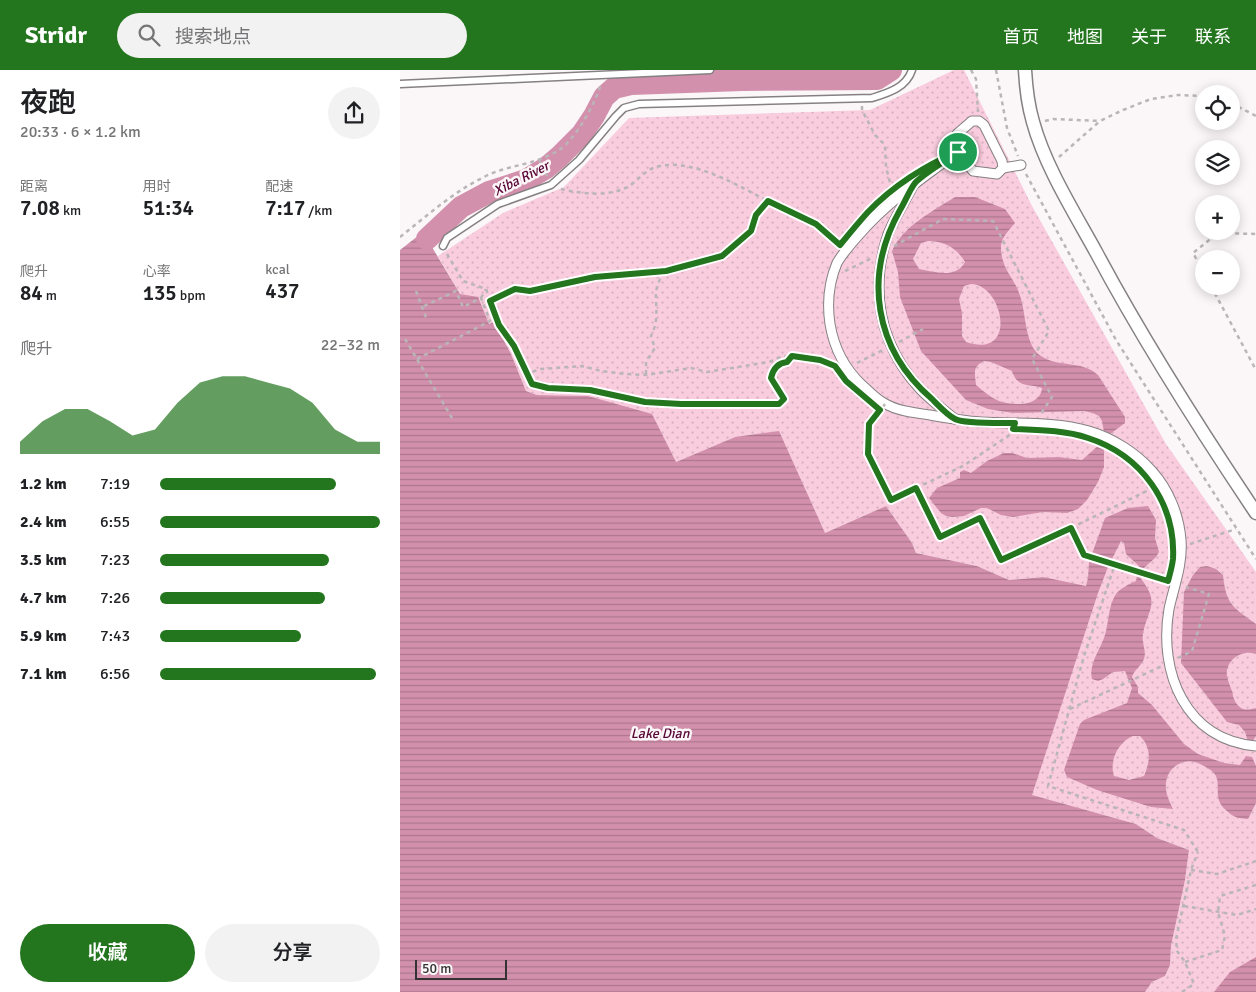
<!DOCTYPE html>
<html lang="zh">
<head>
<meta charset="utf-8">
<style>
	body { margin:0; font-family:Signika,"Noto Sans SC",sans-serif; background:#f2f2f2; color:#202124; height:100vh; display:flex; flex-direction:column; font-size:19px; white-space:nowrap }
	* { box-sizing:border-box; margin:0 }
	p { font-size:16px; color:#757577 }
	.icon { flex:none; width:28px; height:28px; fill:none; stroke:currentColor; stroke-width:2; stroke-linecap:round; stroke-linejoin:round }
	.map { position:relative; flex:1; overflow:hidden }
	.sheet { display:flex; flex-direction:column; background:#fff; width:400px }
	.sheet>* { flex:none }
	.fabs { position:absolute; left:795px; top:15px; display:grid; gap:10px }
	.fabs a { display:grid; place-items:center; width:45px; height:45px; border-radius:50%; background:#fff; box-shadow:0 2px 12px #0003; font-size:25px }
	.scale { position:absolute; left:15px; bottom:12px; width:92px; box-sizing:border-box; padding-left:5px; border:2px solid #343233; border-top:0; font-size:14px; line-height:18px; white-space:nowrap; color:#343233; -webkit-text-stroke:4px #fbf6f8; paint-order:stroke }
	.pin { position:absolute; display:grid; place-items:center; width:42px; height:42px; color:#fff; margin:-21px; border:2px solid #fff; border-radius:50%; box-shadow:0 1px 5px #0007 }
	.round { display:grid; place-items:center; flex:none; width:52px; height:52px; border-radius:26px; background:#f2f2f2 }
	.summary { display:flex; align-items:center; justify-content:space-between; height:85px; padding:0 20px }
	h1 { font-size:28px; font-weight:600; line-height:38px }
	.figures { display:grid; grid-template-columns:repeat(3,1fr); gap:8px; height:85px; padding:5px 20px }
	.figures div { display:grid; align-content:center }
	.figures b { font-size:21px; font-weight:600 }
	.figures small { font-size:14px; font-weight:400 }
	.figures p { font-size:14px }
	.chart { height:140px; padding:10px 20px }
	.chart p { display:flex; justify-content:space-between }
	.chart svg { width:100%; height:90px; margin-top:5px; fill:#23751e; opacity:.7 }
	.action { display:flex; gap:10px; margin-top:auto; padding:10px 20px }
	.action a { flex:1; height:58px; border-radius:30px; background:#23751e; color:#fff; font-size:20px; font-weight:600; line-height:58px; text-align:center }
	.action a+a { background:#f2f2f2; color:#202124 }
	ul { padding:0 20px; list-style:none; font-size:16px }
	li { display:grid; grid-template-columns:80px 60px 1fr; align-items:center; height:38px }
	li i { height:12px; border-radius:6px; background:#23751e }
	header { display:flex; align-items:center; gap:30px; box-sizing:border-box; height:70px; padding:0 25px; background:#23751e; color:#fff }
	header strong { font-size:24px }
	nav { display:flex; gap:28px; margin-inline-start:auto; font-size:18px }
	.search { width:350px; height:45px; background:#f2f2f2; display:flex; align-items:center; gap:12px; box-sizing:border-box; padding:0 18px; border-radius:28px; color:#757577; font-size:19px }
	main { display:flex; flex:1; min-height:0 }
	.map>svg:first-child { display:block }
</style>
</head>
<body>
<header>
<strong>Stridr</strong>
<div class="search"><svg class="icon" aria-label="search" viewBox="0 0 24 24"><circle cx="10" cy="10" r="6"/><path d="M15 15l6 6"/></svg>搜索地点</div>
<nav><a>首页</a><a>地图</a><a>关于</a><a>联系</a></nav>
</header>
<main>
<section class="sheet">
<div class="summary"><div><h1>夜跑</h1><p>20:33 · 6 × 1.2 km</p></div><a class="round"><svg class="icon" aria-label="share" viewBox="0 0 24 24"><path d="M12 15V3M7 8l5-5 5 5M5 13v7h14v-7"/></svg></a></div>
<div class="figures">
<div><p>距离</p><b>7.08<small> km</small></b></div>
<div><p>用时</p><b>51:34</b></div>
<div><p>配速</p><b>7:17<small> /km</small></b></div>
</div>
<div class="figures">
<div><p>爬升</p><b>84<small> m</small></b></div>
<div><p>心率</p><b>135<small> bpm</small></b></div>
<div><p>kcal</p><b>437</b></div>
</div>
<div class="chart"><p><span>爬升</span>22–32 m</p>
<svg viewBox="0 0 160 44" preserveAspectRatio="none"><path d="M0 44V38L10 28L20 22L30 22L40 28L50 35L60 32L70 19L80 9L90 6L100 6L110 9L120 12L130 19L140 32L150 38L160 38V44z"/></svg>
</div>
<ul>
<li><b>1.2 km</b>7:19<i style="width:80%"></i></li>
<li><b>2.4 km</b>6:55<i style="width:100%"></i></li>
<li><b>3.5 km</b>7:23<i style="width:77%"></i></li>
<li><b>4.7 km</b>7:26<i style="width:75%"></i></li>
<li><b>5.9 km</b>7:43<i style="width:64%"></i></li>
<li><b>7.1 km</b>6:56<i style="width:98%"></i></li>
</ul>
<div class="action"><a>收藏</a><a>分享</a></div>
</section>
<div class="map">
<svg width="856" height="922" viewBox="0 0 856 922">
	<defs>
		<pattern id="park-dots" width="8" height="8" patternUnits="userSpaceOnUse" patternTransform="scale(1.25)"><rect width="8" height="8" fill="#f9ccde"/><path d="M2 2h.1M6 6h.1" fill="none" stroke="#d6b0bf" stroke-width="1.8" stroke-linecap="round"/></pattern>
		<pattern id="water-rules" width="6" height="5" patternUnits="userSpaceOnUse" patternTransform="scale(1.25)"><rect width="6" height="5" fill="#d390ac"/><path d="M0 2.5h6" fill="none" stroke="#ac768d"/></pattern>
	</defs>
	<rect width="100%" height="100%" fill="#fbf6f8"/>
	<polygon fill="url(#park-dots)" points="554,0 564,0 632,136 766,374 856,502 856,922 745,922 752,912 765,906 770,895 771,876 785,810 789,780 757,768 736,754 632,726 643,507 609,510 577,496 516,483 512,473 486,436 425,463 335,367 276,392 188,326 137,325 126,321 111,284 94,252 89,254 60,224 38,186 103,143 164,117 229,48 470,40"/>
	<g fill="url(#water-rules)" fill-rule="evenodd">
		<path d="M555,127H575L605,139L615,153C610,159 602,167 601,175C600,200 616,208 621,229C626,245 625,276 641,286C659,298 682,290 698,305L725,347V353L710,364L704,362L702,351L699,346L693,343L684,341L613,343L588,339L566,330L521,281L500,227L498,202L492,181C503,156 533,141 555,127ZM528,171C544,171 557,178 565,192C556,209 535,202 519,199L513,189L521,173ZM571,214C603,214 619,290 566,272L562,266V243L559,229L564,216ZM584,291L591,292L612,301C618,319 628,313 642,318C640,337 614,336 599,331C590,327 583,321 576,315C575,303 572,297 584,291Z"/>
		<path d="M23,162L60,224L78,227L89,254L94,252L111,284L126,321L137,325L188,326L252,344L276,392L335,367L379,361L425,463L486,436L512,473L516,483L577,496L609,510L643,507L686,516L688,508L689,492L705,448L728,438L748,436L756,450L755,468L759,482L756,487L744,498L741,509C761,534 747,540 743,564C741,574 748,582 743,591C740,597 734,600 732,607L738,617V623L752,635L784,674L798,684L824,693L840,695L846,686L852,687L856,696V733L848,749C838,748 834,748 827,741C810,728 824,713 813,702C810,699 804,696 800,694C785,686 767,697 766,713C765,723 769,731 773,739L751,737L697,720L667,707L664,700L680,654L684,650L727,633L732,618L725,601L713,602L703,609L698,611L692,609C688,594 701,579 705,565C709,552 708,536 716,524C721,518 729,514 736,511L739,496L726,484L724,473L721,471L708,497L698,523L632,725L736,754L757,768L789,780L785,810L771,876L770,895L765,906L752,912L745,922H0V180ZM733,666H740C752,678 750,692 744,706L729,710L714,706C709,691 718,672 733,666Z"/>
		<polygon points="699,375 704,378 704,397 698,412 687,430 678,439 667,443 643,442 613,447 601,445 587,438 581,438 564,446 552,447 546,446 541,443 529,428 537,418 560,408 560,402 564,400 571,403 587,391 604,383 612,383 627,388 659,387 682,390"/>
		<path d="M807,496L816,499L823,505C826,535 833,537 856,554V584C842,579 825,590 827,606C828,611 830,616 832,621C833,627 835,634 841,638C846,641 851,639 856,638V666L852,672L848,671L845,662L839,655L827,652L781,593L784,522L793,505L800,497Z"/>
		<polygon points="856,887 856,922 814,922 830,902"/>
	</g>
	<g fill="none" stroke-linecap="round" stroke-linejoin="round">
		<polyline stroke="#d390ac" stroke-width="22" points="27,169 61,137 89,122 126,110 146,98 159,87 182,64 194,46 204,27 214,18 231,14 342,10 477,9 491,0"/>
		<defs>
			<g id="service">
				<polyline points="0,14 310,0"/>
				<path d="M43,176L47,168L98,134L151,115L179,90L216,46L224,38L239,34L472,28C488,23 506,18 512,0"/>
			</g>
			<g id="pedestrian">
				<polygon points="572,51 579,51 584,55 602,91 603,98 597,104 573,101 558,82 557,64"/>
				<path d="M558,82C522,108 486,133 457,167C450,175 442,184 437,193C429,212 427,234 430,254C434,278 444,298 462,315C469,321 476,329 484,333C497,341 515,343 530,345C547,348 564,351 581,352C617,354 654,351 689,361C713,368 736,383 752,401C769,420 779,445 781,470C783,494 774,516 769,539C758,603 786,670 856,676"/>
				<polyline points="603,98 621,95"/>
				<path d="M512,118C505,131 498,143 492,155C485,169 482,184 480,199C475,245 489,285 520,319C530,330 543,339 555,349"/>
			</g>
			<path id="minor" d="M625,0C626,18 628,35 633,52C645,96 674,142 696,182C744,272 799,358 856,443"/>
		</defs>
		<use href="#service" stroke="#858182" stroke-width="9"/>
		<use href="#pedestrian" stroke="#858182" stroke-width="11"/>
		<use href="#minor" stroke="#858182" stroke-width="15"/>
		<g stroke="#bab6b8" stroke-width="2.5" stroke-dasharray="4 4" stroke-linecap="butt">
			<polyline points="571,0 576,9 578,42"/>
			<polyline points="596,0 607,58 618,86"/>
			<polyline points="831,33 856,46"/>
			<polyline points="462,36 462,40 475,65 485,75 486,97 492,120"/>
			<polyline points="645,51 653,49 700,51"/>
			<polyline points="659,87 700,51 723,40 751,29 778,25 804,26"/>
			<polyline points="139,89 147,106"/>
			<polyline points="626,104 716,270 856,489"/>
			<path d="M161,119C182,124 213,128 232,114C241,107 248,98 260,96C295,89 338,116 368,131C383,139 402,145 416,154C424,160 432,168 439,175"/>
			<path d="M0,167C27,146 53,122 84,107C101,98 120,96 138,90C145,87 153,84 159,80C175,70 197,31 201,13"/>
			<polyline points="494,176 543,149 593,151 649,261 632,289 652,327 640,345"/>
			<path d="M47,184L63,211L86,219L99,255L114,276L132,314L149,318L190,320L245,332L281,334H379L384,329L371,308C373,298 378,293 387,292L392,286"/>
			<polyline points="445,201 472,188"/>
			<polyline points="804,203 793,183 818,163 856,164"/>
			<polyline points="811,216 856,300"/>
			<polyline points="16,221 27,250"/>
			<polyline points="81,228 86,219"/>
			<polyline points="90,231 115,219 130,221 195,207 266,201 322,186 351,161 357,145 367,131"/>
			<polyline points="5,269 52,348"/>
			<polyline points="499,272 523,259"/>
			<polyline points="17,289 90,251 81,228 63,237 56,221 22,237"/>
			<polyline points="457,293 483,280"/>
			<polyline points="125,304 141,299 182,296 201,301 225,304 246,305 291,298 307,302 369,292 383,286 420,290 433,295"/>
			<path d="M246,304V292L255,278L251,266C253,261 256,255 256,250C258,230 251,219 265,202"/>
			<polyline points="516,418 563,396 611,364"/>
			<polyline points="671,458 753,418"/>
			<polyline points="790,474 836,459"/>
			<polyline points="715,494 766,511"/>
			<polyline points="778,588 792,581 809,524 786,517"/>
			<polyline points="670,639 762,596"/>
			<polyline points="791,800 817,804 856,791"/>
			<polyline points="784,836 837,845 856,839"/>
			<polyline points="785,892 822,880 825,866 818,842 820,826 856,815"/>
			<polyline points="782,922 794,914 785,892 777,881 776,869 791,800 798,782"/>
		</g>
		<use href="#service" stroke="#fff" stroke-width="6"/>
		<use href="#pedestrian" stroke="#fff" stroke-width="9"/>
		<use href="#minor" stroke="#fff" stroke-width="12"/>
		<polyline stroke="#bab6b8" stroke-width="2.5" stroke-dasharray="4 4" stroke-linecap="butt" points="485,334 469,355 468,384 491,430 516,418 540,467 580,448 601,490 671,458 684,485 715,494 684,586 648,716 784,760 798,782"/>
	</g>
	<g fill="none" stroke-linecap="round" stroke-linejoin="round">
		<defs>
			<path id="route" d="M558,82C547,90 523,104 515,113C509,121 505,132 500,140C463,206 474,279 532,329C538,335 547,345 555,349C565,354 602,353 615,353L613,359C638,360 664,360 688,368C741,385 776,433 773,489C772,497 770,504 768,511L684,485L671,458L601,490L580,448L540,467L516,418L491,430L468,384L469,354L480,340L446,311L435,296L420,290L392,286L387,292C378,293 373,299 371,308L384,329L379,334H281L245,332L190,320L148,318L132,314L114,276L99,255L90,231L115,219L130,221L195,207L266,201L322,186L351,161L356,145L368,131L416,154L440,175C449,164 458,153 468,142C492,117 525,95 558,82Z"/>
		</defs>
		<use href="#route" stroke="#fff" stroke-width="10"/>
		<use href="#route" stroke="#23751e" stroke-width="6"/>
	</g>
	<g text-anchor="middle" stroke-width="5" stroke-linejoin="round" paint-order="stroke">
		<g font-size="14" font-style="italic" fill="#580736" stroke="#fbf6f8">
			<text transform="translate(121 108) rotate(-27)" y="5">Xiba River</text>
			<text x="260" y="668">Lake Dian</text>
		</g>
	</g>
</svg>
<div class="fabs">
<a><svg class="icon" aria-label="locate" viewBox="0 0 24 24"><circle cx="12" cy="12" r="6"/><path d="M12 2v4M12 18v4M2 12h4M18 12h4"/></svg></a>
<a><svg class="icon" aria-label="layers" viewBox="0 0 24 24"><path d="M12 4l9 5-9 5-9-5zM3 14l9 5 9-5"/></svg></a>
<a>+</a>
<a>−</a>
</div>
<div class="scale">50 m</div>
<div class="pin" style="left:558px;top:82px;background:#1e9e55"><svg class="icon" aria-label="arrive" viewBox="0 0 24 24"><path d="M6 21V4h12l-3 4 3 4H6"/></svg></div>
</div>
</main>
</body>
</html>
